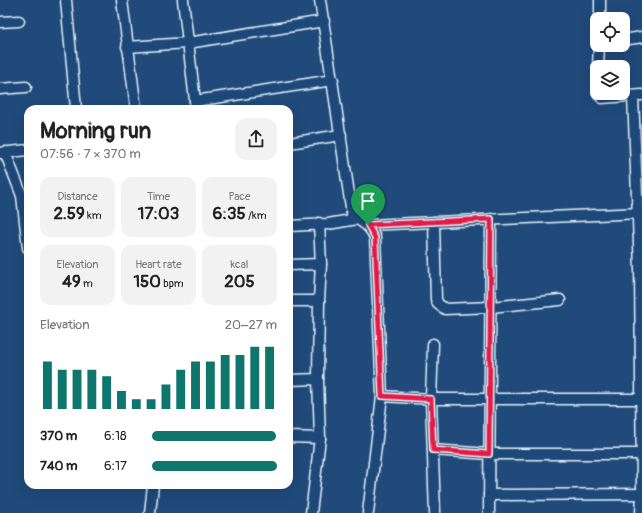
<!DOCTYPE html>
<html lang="en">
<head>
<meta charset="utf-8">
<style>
	body { margin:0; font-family:Pangolin,sans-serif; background:#f2f2f2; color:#222; height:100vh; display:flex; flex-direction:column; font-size:15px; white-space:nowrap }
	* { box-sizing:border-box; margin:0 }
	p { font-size:13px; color:#767676 }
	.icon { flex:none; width:22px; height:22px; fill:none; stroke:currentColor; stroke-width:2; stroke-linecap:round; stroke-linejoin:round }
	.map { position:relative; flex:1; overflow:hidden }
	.details { position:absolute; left:24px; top:105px; width:269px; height:384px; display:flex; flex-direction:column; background:#fff; border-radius:12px; box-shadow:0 4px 16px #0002 }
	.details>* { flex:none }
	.controls { position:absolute; left:590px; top:12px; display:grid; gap:8px }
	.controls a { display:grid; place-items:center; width:40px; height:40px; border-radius:8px; background:#fff; box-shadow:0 4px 16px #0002; font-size:20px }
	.pin { position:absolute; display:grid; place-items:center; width:34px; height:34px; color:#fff; margin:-41px -17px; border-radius:50% 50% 50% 0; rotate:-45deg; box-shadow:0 0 4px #0007 }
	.pin .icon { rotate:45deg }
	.round { display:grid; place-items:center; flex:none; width:42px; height:42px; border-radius:12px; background:#f2f2f2 }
	.headline { display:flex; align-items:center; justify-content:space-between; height:68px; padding:0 16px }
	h1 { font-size:22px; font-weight:800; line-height:30px }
	.stats { display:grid; grid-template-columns:repeat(3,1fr); gap:6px; height:68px; padding:4px 16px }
	.stats div { display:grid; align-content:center; border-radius:10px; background:#f2f2f2; text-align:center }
	.stats b { font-size:17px; font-weight:800 }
	.stats small { font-size:11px; font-weight:400 }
	.stats p { font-size:11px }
	.chart { height:112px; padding:8px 16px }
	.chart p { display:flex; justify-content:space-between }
	.chart svg { width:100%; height:72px; margin-top:4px; stroke:#0f766e; stroke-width:6 }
	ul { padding:0 16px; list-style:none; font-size:13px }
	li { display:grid; grid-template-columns:64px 48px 1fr; align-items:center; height:30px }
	li i { height:10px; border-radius:5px; background:#0f766e }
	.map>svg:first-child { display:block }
</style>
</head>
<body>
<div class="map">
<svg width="642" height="513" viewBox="0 0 642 513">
	<rect width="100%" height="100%" fill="#1f4a7a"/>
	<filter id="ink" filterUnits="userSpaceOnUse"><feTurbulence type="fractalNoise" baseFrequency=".025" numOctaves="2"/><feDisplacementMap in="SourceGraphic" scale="8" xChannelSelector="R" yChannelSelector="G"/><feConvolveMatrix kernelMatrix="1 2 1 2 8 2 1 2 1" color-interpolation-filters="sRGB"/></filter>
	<g filter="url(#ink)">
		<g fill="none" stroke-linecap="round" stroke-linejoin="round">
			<defs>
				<g id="street">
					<polyline points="66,0 76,109"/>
					<polyline points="122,0 136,109"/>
					<polyline points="183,0 196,109"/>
					<path d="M320,0L352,214C362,224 369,223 375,238L382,396L368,513"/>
					<polyline points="600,19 600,0"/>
					<polyline points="0,22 19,21"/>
					<polyline points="623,40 642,37"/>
					<polyline points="127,47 188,43 324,21"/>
					<polyline points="598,67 599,45"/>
					<polyline points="0,89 26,87"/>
					<polyline points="598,93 602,98 642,95"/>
					<polyline points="633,96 640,269 642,488"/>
					<polyline points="195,101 333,80"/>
					<polyline points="289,143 341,135"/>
					<polyline points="5,152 22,196 28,248"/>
					<polyline points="0,153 28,150"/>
					<polyline points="434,222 436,299 438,304 445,309 491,307 560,300"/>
					<polyline points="368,225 642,213"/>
					<polyline points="289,226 328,224 357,219"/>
					<polyline points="289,265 321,264"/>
					<polyline points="289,301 319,301"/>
					<polyline points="433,344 431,399 435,513"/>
					<polyline points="289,380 318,379"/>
					<polyline points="382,396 431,399 642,399"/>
					<polyline points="289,437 320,438"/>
					<polyline points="433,450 489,454 642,454"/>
					<polyline points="489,495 642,494"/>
					<polyline points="150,513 153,485"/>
					<polyline points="311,513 320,438 318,379 319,301 321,264 319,223"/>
					<polyline points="489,513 491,219"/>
					<polyline points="641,513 642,496"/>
				</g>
			</defs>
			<use href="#street" stroke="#e8f1f8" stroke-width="13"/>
			<use href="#street" stroke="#1f4a7a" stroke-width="10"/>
		</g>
	</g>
	<g fill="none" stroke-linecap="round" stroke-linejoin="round" filter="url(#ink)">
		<defs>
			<polygon id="route" points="491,219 489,454 433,450 431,399 382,396 375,238 368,225"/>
		</defs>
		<use href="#route" stroke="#fff" stroke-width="8"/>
		<use href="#route" stroke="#e11d48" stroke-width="5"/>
	</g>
</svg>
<div class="controls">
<a><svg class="icon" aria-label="locate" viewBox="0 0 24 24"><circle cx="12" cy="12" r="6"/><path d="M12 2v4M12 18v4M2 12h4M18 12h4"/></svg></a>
<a><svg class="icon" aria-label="layers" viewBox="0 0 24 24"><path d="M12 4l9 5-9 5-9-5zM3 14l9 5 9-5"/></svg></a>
</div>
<div class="pin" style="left:368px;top:225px;background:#1e9e55"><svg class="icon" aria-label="arrive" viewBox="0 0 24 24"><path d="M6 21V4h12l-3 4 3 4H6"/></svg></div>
<section class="details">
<div class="headline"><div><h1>Morning run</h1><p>07:56 · 7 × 370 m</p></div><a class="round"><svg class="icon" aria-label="share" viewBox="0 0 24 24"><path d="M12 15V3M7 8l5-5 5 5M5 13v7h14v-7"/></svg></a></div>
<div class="stats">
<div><p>Distance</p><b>2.59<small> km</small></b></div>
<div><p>Time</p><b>17:03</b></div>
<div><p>Pace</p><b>6:35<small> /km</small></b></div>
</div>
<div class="stats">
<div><p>Elevation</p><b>49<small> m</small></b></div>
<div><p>Heart rate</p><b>150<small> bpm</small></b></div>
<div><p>kcal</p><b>205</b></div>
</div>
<div class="chart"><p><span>Elevation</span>20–27 m</p>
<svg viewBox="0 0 160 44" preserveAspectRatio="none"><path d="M5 44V15M15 44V20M25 44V20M35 44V20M45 44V24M55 44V33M65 44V38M75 44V38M85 44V29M95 44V20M105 44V15M115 44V15M125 44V11M135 44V11M145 44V6M155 44V6"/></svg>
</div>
<ul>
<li><b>370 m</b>6:18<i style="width:99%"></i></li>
<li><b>740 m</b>6:17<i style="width:100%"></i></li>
</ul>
</section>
</div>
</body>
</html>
